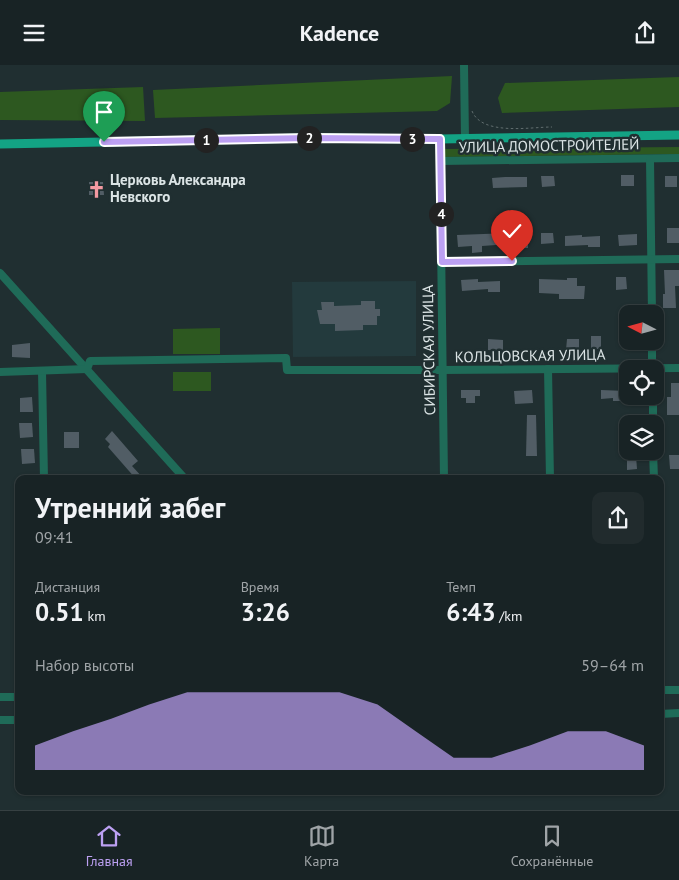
<!DOCTYPE html>
<html lang="ru">
<head>
<meta charset="utf-8">
<style>
	body { margin:0; font-family:"PT Sans",sans-serif; background:#212b2d; color:#f1f3f6; height:100vh; display:flex; flex-direction:column; font-size:19px; white-space:nowrap }
	* { box-sizing:border-box; margin:0 }
	p { font-size:16px; color:#9fa4a7 }
	.icon { flex:none; width:28px; height:28px; fill:none; stroke:currentColor; stroke-width:2; stroke-linecap:round; stroke-linejoin:round }
	.map { position:relative; flex:1; overflow:hidden }
	.side { position:absolute; left:15px; top:410px; width:649px; height:320px; display:flex; flex-direction:column; background:#182325; border-radius:10px; box-shadow:0 1px 4px #0004,0 0 0 1px #364042 }
	.side>* { flex:none }
	.needle { width:32px; rotate:276deg }
	.tools { position:absolute; left:619px; top:240px; display:grid; gap:10px }
	.tools a { display:grid; place-items:center; width:45px; height:45px; border-radius:10px; background:#182325; box-shadow:0 1px 4px #0004,0 0 0 1px #364042; font-size:25px }
	.pin { position:absolute; display:grid; place-items:center; width:42px; height:42px; color:#fff; margin:-51px -21px; border-radius:50% 50% 50% 0; rotate:-45deg; box-shadow:0 0 5px #0007 }
	.pin .icon { rotate:45deg }
	.km { position:absolute; width:25px; height:25px; margin:-12px; border-radius:50%; background:#222; color:#fff; font-size:14px; line-height:25px; text-align:center }
	.round { display:grid; place-items:center; flex:none; width:52px; height:52px; border-radius:10px; background:#212b2d }
	.headline { display:flex; align-items:center; justify-content:space-between; height:85px; padding:0 20px }
	h1 { font-size:28px; font-weight:700; line-height:38px }
	.stats { display:grid; grid-template-columns:repeat(3,1fr); gap:8px; height:85px; padding:5px 20px }
	.stats div { display:grid; align-content:center }
	.stats b { font-size:25px; font-weight:700 }
	.stats small { font-size:14px; font-weight:400 }
	.stats p { font-size:14px }
	.chart { height:140px; padding:10px 20px }
	.chart p { display:flex; justify-content:space-between }
	.chart svg { width:100%; height:90px; margin-top:5px; fill:#bca0f2; opacity:.7 }
	header { display:flex; justify-content:space-between; align-items:center; height:65px; padding:0 20px; background:#182325; font-size:22px; font-weight:700 }
	.menu { display:flex; justify-content:space-around; align-items:center; height:70px; border-top:1px solid #364042; background:#182325; font-size:14px; color:#9fa4a7 }
	.menu a { display:grid; justify-items:center; gap:2px }
	.menu .on { color:#bca0f2 }
	.map>svg:first-child { display:block }
</style>
</head>
<body>
<header><svg class="icon" aria-label="menu" viewBox="0 0 24 24"><path d="M4 6h16M4 12h16M4 18h16"/></svg>Kadence<svg class="icon" aria-label="share" viewBox="0 0 24 24"><path d="M12 15V3M7 8l5-5 5 5M5 13v7h14v-7"/></svg></header>
<div class="map">
<svg width="679" height="745" viewBox="0 0 679 745">
	<rect width="100%" height="100%" fill="#202f31"/>
	<polygon fill="#233a3d" points="416,216 416,291 293,292 292,217"/>
	<g fill="#2d5820">
		<polygon points="452,11 450,38 437,46 155,53 153,25"/>
		<polygon points="679,12 679,42 502,48 498,33 505,18"/>
		<polygon points="143,22 145,56 0,55 0,27"/>
		<polygon points="679,82 679,89 442,92 443,84"/>
		<polygon points="220,263 220,289 173,289 173,264"/>
		<rect x="173" y="307" width="38" height="19"/>
	</g>
	<g fill="#515d65">
		<rect x="621" y="110" width="13" height="11"/>
		<polygon points="541,111 554,111 555,121 542,122"/>
		<rect x="665" y="111" width="12" height="11"/>
		<polygon points="505,112 527,112 527,122 493,123 492,113"/>
		<polygon points="89,117 103,117 104,130 89,130"/>
		<polygon points="509,148 515,148 515,159 524,159 524,168 528,168 528,183 510,183 510,179 482,181 482,187 472,188 472,181 458,182 457,170 510,168"/>
		<rect x="667" y="163" width="12" height="15"/>
		<polygon points="541,168 553,168 554,178 541,179"/>
		<polygon points="637,169 637,180 619,181 618,170"/>
		<polygon points="582,170 582,172 600,171 600,182 588,182 588,180 565,181 565,171"/>
		<polygon points="664,205 679,205 679,221 675,221 676,243 663,243 663,229 665,229"/>
		<polygon points="616,212 626,212 627,224 616,225"/>
		<polygon points="567,213 577,213 577,221 585,221 584,234 559,234 559,229 539,228 539,214 567,215"/>
		<polygon points="478,214 478,217 500,216 500,227 488,227 488,224 462,226 461,215"/>
		<polygon points="361,236 375,236 375,244 380,244 380,251 377,251 377,260 363,260 363,265 335,266 335,259 320,259 317,245 322,245 321,237 334,237 334,241 361,240"/>
		<rect x="591" y="271" width="10" height="13"/>
		<polygon points="488,274 503,275 503,286 488,285"/>
		<polygon points="567,274 579,274 579,286 566,285"/>
		<polygon points="30,278 30,293 12,292 12,280"/>
		<polygon points="671,318 679,318 679,350 667,350 667,332 671,332"/>
		<polygon points="461,325 480,325 480,331 475,331 475,338 466,338 466,333 461,333"/>
		<polygon points="532,325 533,338 515,339 514,326"/>
		<polygon points="601,325 626,326 626,336 613,336 613,333 601,334"/>
		<polygon points="32,332 33,347 20,347 20,333"/>
		<polygon points="527,350 536,350 537,391 526,391"/>
		<polygon points="19,358 32,358 33,372 20,373"/>
		<polygon points="112,366 138,396 132,401 144,414 136,414 108,382 110,379 105,374"/>
		<rect x="64" y="367" width="15" height="16"/>
		<polygon points="21,384 34,384 35,398 22,399"/>
		<polygon points="669,390 679,390 679,404 670,404"/>
		<polygon points="627,391 636,391 637,404 627,405"/>
	</g>
	<g fill="none" stroke-linecap="round" stroke-linejoin="round">
		<path stroke="#616e6f" stroke-width="1" stroke-dasharray="2.5 2.5" stroke-linecap="butt" d="M472,46C482,71 530,62 552,62"/>
		<g stroke="#1f6b58" stroke-width="8">
			<polyline points="464,0 465,74"/>
			<polyline points="440,74 440,96 679,93"/>
			<polyline points="650,94 652,249"/>
			<polyline points="440,96 444,414"/>
			<polyline points="442,197 679,194"/>
			<polyline points="0,208 185,414"/>
			<polyline points="652,276 652,304"/>
			<polyline points="548,304 550,414"/>
			<polyline points="42,306 44,414"/>
			<polyline points="0,307 87,304 90,296 286,293 287,305 442,305 679,303"/>
			<polyline points="653,331 653,359"/>
			<polyline points="653,386 654,414"/>
			<polyline points="660,625 679,625"/>
			<polyline points="0,632 19,632"/>
			<polyline points="660,649 679,648"/>
			<polyline points="0,655 19,655"/>
		</g>
		<polyline stroke="#13a384" stroke-width="9" points="0,79 309,73 440,74 679,70"/>
	</g>
	<g fill="none" stroke-linecap="round" stroke-linejoin="round">
		<defs>
			<polyline id="route" points="104,77 309,73 440,74 442,197 512,196"/>
		</defs>
		<use href="#route" stroke="#fff" stroke-width="10"/>
		<use href="#route" stroke="#bca0f2" stroke-width="6"/>
	</g>
	<defs>
		<symbol id="church-bare" viewBox="-9 -9 18 18"><path d="M-1.2-6h2.4v3.5h3.3v2.4h-3.3V6h-2.4V-.1h-3.3v-2.4h3.3Z" fill="#f49aa2" stroke="#202f31" stroke-width="2.5" paint-order="stroke"/></symbol>
	</defs>
	<g fill-rule="evenodd">
		<use href="#church-bare" x="84" y="112" width="25" height="25"/>
	</g>
	<g text-anchor="middle" stroke-width="5" stroke-linejoin="round" paint-order="stroke">
		<g font-size="15" fill="#dbe4e5" stroke="#202f31">
			<text transform="translate(549 81) rotate(-1)" y="5">УЛИЦА ДОМОСТРОИТЕЛЕЙ</text>
			<text transform="translate(429 285) rotate(-91)" y="5">СИБИРСКАЯ УЛИЦА</text>
			<text transform="translate(530 291) rotate(-1)" y="5">КОЛЬЦОВСКАЯ УЛИЦА</text>
		</g>
		<g font-size="15" font-weight="bold" fill="#dbe4e5" stroke="#202f31" text-anchor="start">
			<text x="110" y="120">Церковь Александра<tspan x="110" dy="17">Невского</tspan></text>
		</g>
	</g>
</svg>
<div class="tools">
<a><svg class="needle" viewBox="-14 -14 28 28"><path d="M0-13l5 13h-10z" fill="#e53935"/><path d="M0 13l5-13h-10z" fill="#9fa4a7"/></svg></a>
<a><svg class="icon" aria-label="locate" viewBox="0 0 24 24"><circle cx="12" cy="12" r="6"/><path d="M12 2v4M12 18v4M2 12h4M18 12h4"/></svg></a>
<a><svg class="icon" aria-label="layers" viewBox="0 0 24 24"><path d="M12 4l9 5-9 5-9-5zM3 14l9 5 9-5"/></svg></a>
</div>
<div class="pin" style="left:104px;top:77px;background:#1e9e55"><svg class="icon" aria-label="arrive" viewBox="0 0 24 24"><path d="M6 21V4h12l-3 4 3 4H6"/></svg></div>
<div class="pin" style="left:512px;top:196px;background:#d93025"><svg class="icon" aria-label="check" viewBox="0 0 24 24"><path d="M5 12l5 5 9-10"/></svg></div>
<b class="km" style="left:206px;top:75px">1</b>
<b class="km" style="left:309px;top:73px">2</b>
<b class="km" style="left:412px;top:74px">3</b>
<b class="km" style="left:441px;top:149px">4</b>
<section class="side">
<div class="headline"><div><h1>Утренний забег</h1><p>09:41</p></div><a class="round"><svg class="icon" aria-label="share" viewBox="0 0 24 24"><path d="M12 15V3M7 8l5-5 5 5M5 13v7h14v-7"/></svg></a></div>
<div class="stats">
<div><p>Дистанция</p><b>0.51<small> km</small></b></div>
<div><p>Время</p><b>3:26</b></div>
<div><p>Темп</p><b>6:43<small> /km</small></b></div>
</div>
<div class="chart"><p><span>Набор высоты</span>59–64 m</p>
<svg viewBox="0 0 160 44" preserveAspectRatio="none"><path d="M0 44V32L10 25L20 19L30 12L40 6L50 6L60 6L70 6L80 6L90 12L100 25L110 38L120 38L130 32L140 25L150 25L160 32V44z"/></svg>
</div>
</section>
</div>
<nav class="menu">
<a class="on"><svg class="icon" aria-label="home" viewBox="0 0 24 24"><path d="M3 11l9-7 9 7M6 9v11h12V9"/></svg>Главная</a>
<a><svg class="icon" aria-label="map" viewBox="0 0 24 24"><path d="M3 6l6-2 6 2 6-2v14l-6 2-6-2-6 2zM9 4v14M15 6v14"/></svg>Карта</a>
<a><svg class="icon" aria-label="saved" viewBox="0 0 24 24"><path d="M7 4h10v16l-5-4-5 4z"/></svg>Сохранённые</a>
</nav>
</body>
</html>
